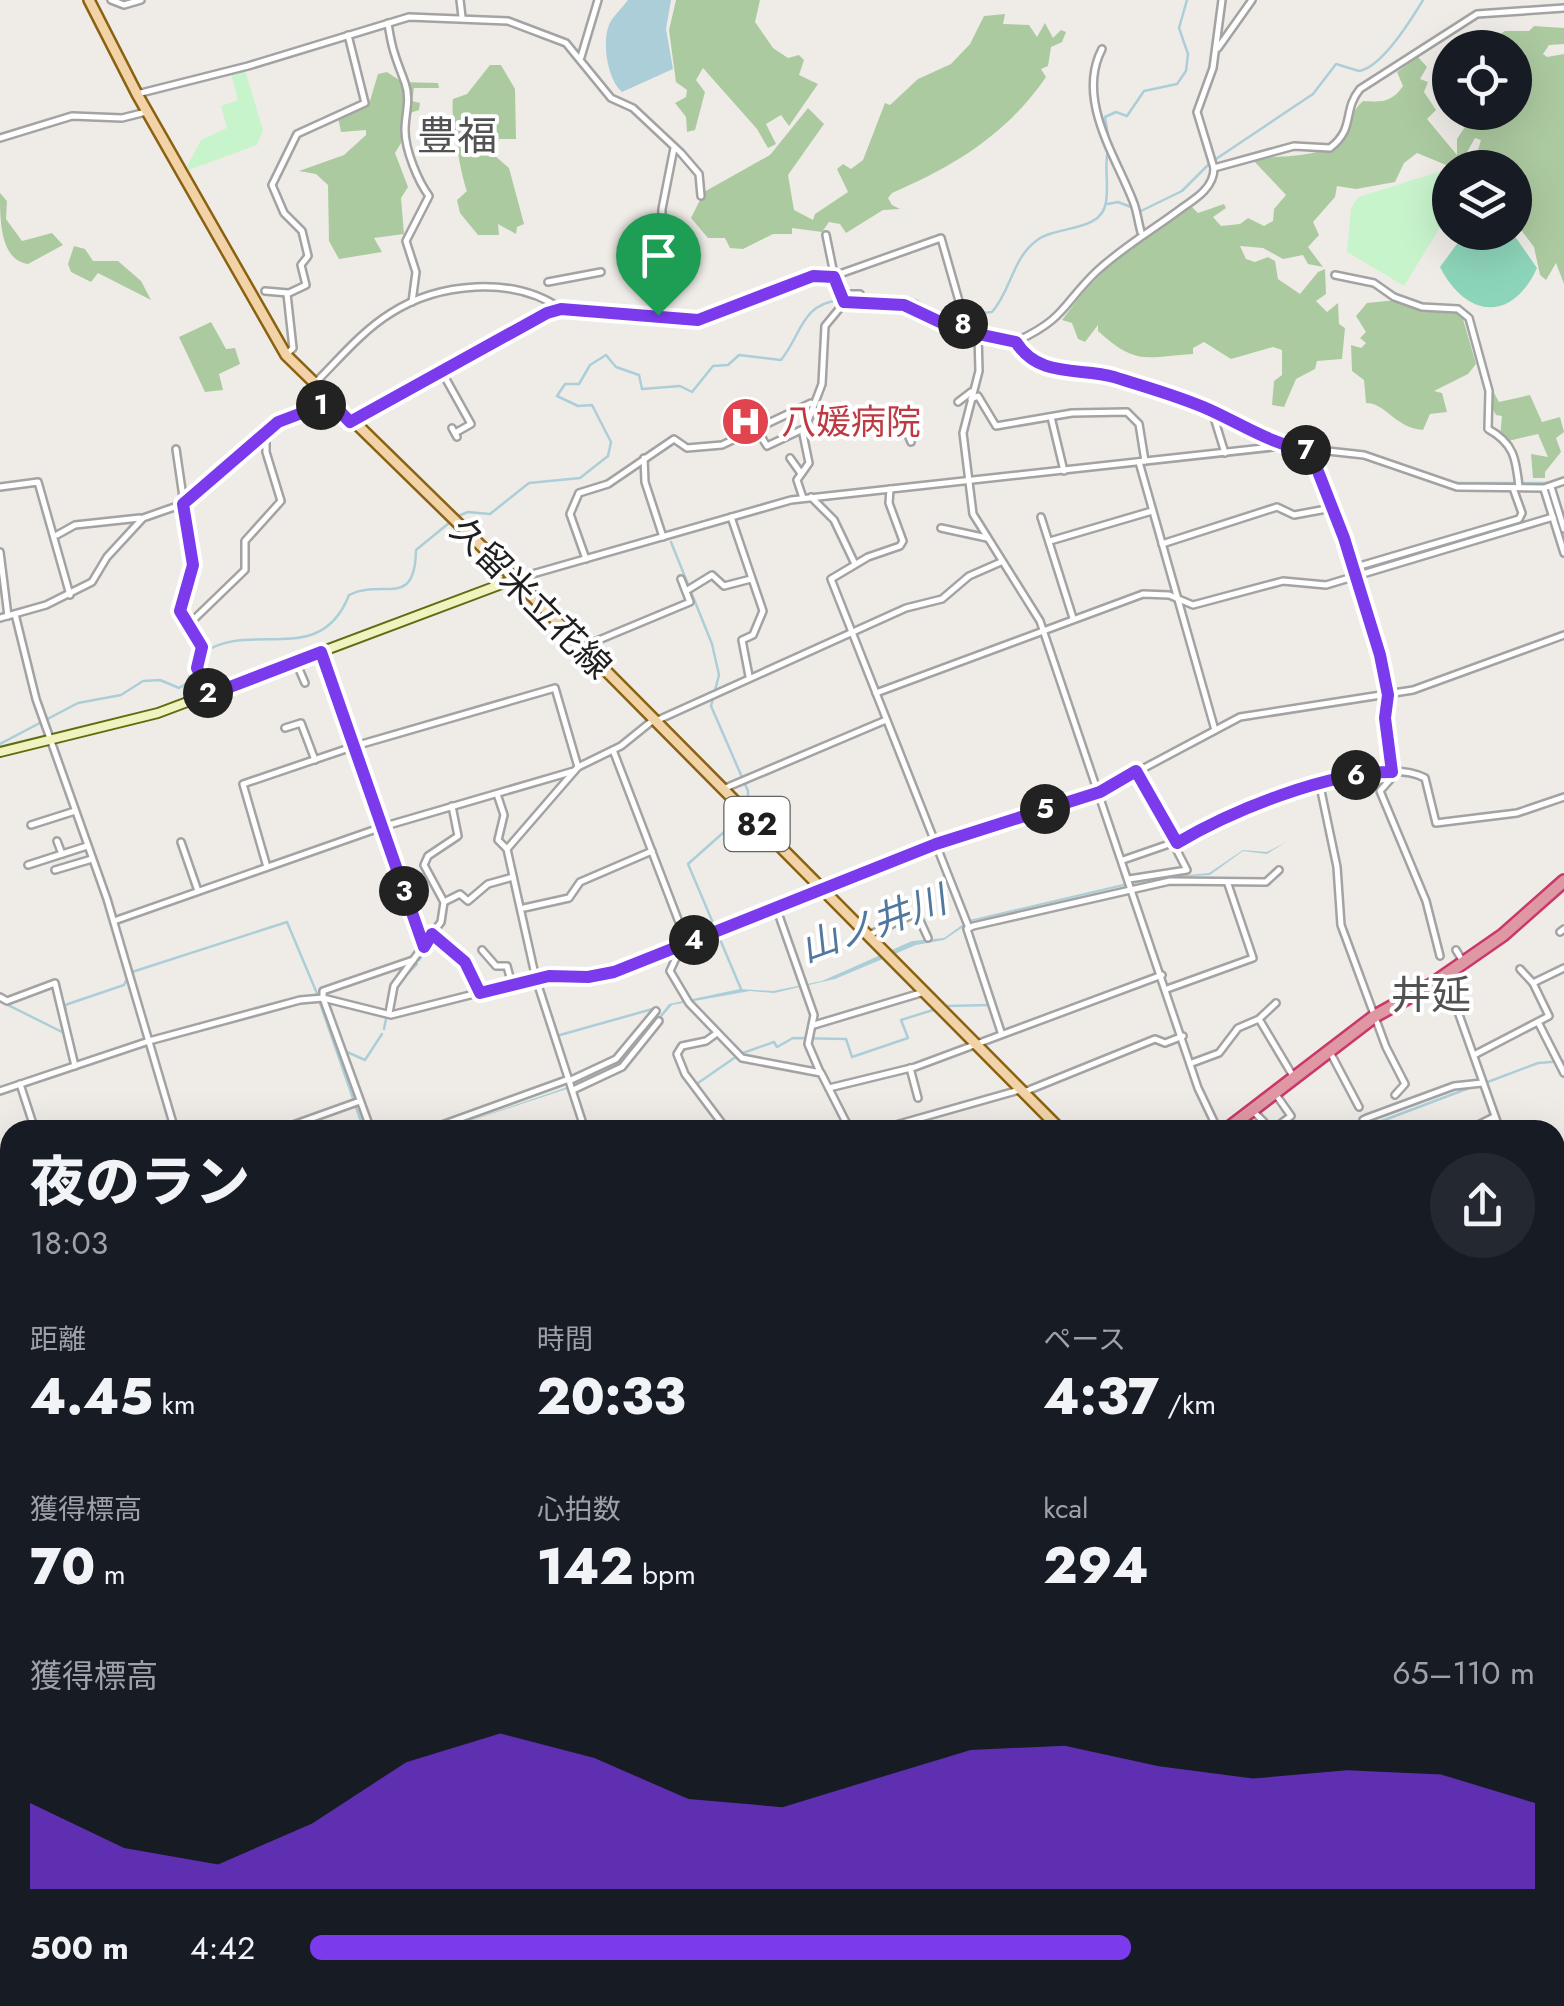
<!DOCTYPE html>
<html lang="ja">
<head>
<meta charset="utf-8">
<style>
	body { margin:0; font-family:Jost,"Noto Sans JP",sans-serif; background:#242831; color:#f1f3f6; height:100vh; display:flex; flex-direction:column; font-size:38px; white-space:nowrap }
	* { box-sizing:border-box; margin:0 }
	p { font-size:32px; color:#9ea1a6 }
	.icon { flex:none; width:55px; height:55px; fill:none; stroke:currentColor; stroke-width:2; stroke-linecap:round; stroke-linejoin:round }
	.map { position:relative; flex:1; overflow:hidden }
	.panel { position:absolute; left:0px; top:1120px; width:1565px; height:888px; display:flex; flex-direction:column; background:#171b24; border-radius:30px 30px 0 0; box-shadow:0 10px 40px #0002 }
	.panel>* { flex:none }
	.controls { position:absolute; left:1432px; top:30px; display:grid; gap:20px }
	.controls a { display:grid; place-items:center; width:100px; height:100px; border-radius:50%; background:#171b24; box-shadow:0 10px 40px #0002; font-size:50px }
	.pin { position:absolute; display:grid; place-items:center; width:85px; height:85px; color:#fff; margin:-102px -42px; border-radius:50% 50% 50% 0; rotate:-45deg; box-shadow:0 0 10px #0007 }
	.pin .icon { rotate:45deg }
	.km { position:absolute; width:50px; height:50px; margin:-25px; border-radius:50%; background:#222; color:#fff; font-size:28px; line-height:50px; text-align:center }
	.round { display:grid; place-items:center; flex:none; width:105px; height:105px; border-radius:52px; background:#242831 }
	.summary { display:flex; align-items:center; justify-content:space-between; height:170px; padding:0 30px }
	h1 { font-size:55px; font-weight:800; line-height:75px }
	.metrics { display:grid; grid-template-columns:repeat(3,1fr); gap:15px; height:170px; padding:10px 30px }
	.metrics div { display:grid; align-content:center }
	.metrics b { font-size:50px; font-weight:800 }
	.metrics small { font-size:28px; font-weight:400 }
	.metrics p { font-size:28px }
	.chart { height:280px; padding:20px 30px }
	.chart p { display:flex; justify-content:space-between }
	.chart svg { width:100%; height:180px; margin-top:10px; fill:#7c3aed; opacity:.7 }
	ul { padding:0 30px; list-style:none; font-size:32px }
	li { display:grid; grid-template-columns:160px 120px 1fr; align-items:center; height:75px }
	li i { height:25px; border-radius:12px; background:#7c3aed }
	.map>svg:first-child { display:block }
</style>
</head>
<body>
<div class="map">
<svg width="1564" height="2006" viewBox="0 0 1564 2006">
	<rect width="100%" height="100%" fill="#efece7"/>
	<g fill="#accaa0">
		<polygon points="676,0 760,0 755,22 773,48 788,58 799,55 804,60 799,75 818,84 789,126 781,115 766,124 776,144 768,148 757,129 703,68 696,80 705,92 695,130 687,132 686,117 675,103 686,97 687,90 676,82 669,30"/>
		<path d="M1005,14L1003,24L1029,25L1037,37L1045,23L1053,38L1061,30L1066,32L1062,42L1051,47L1048,66L1041,69L1046,77C1007,134 955,166 892,193L888,198L892,205L900,209L883,210L846,233L840,224L829,222L822,232L792,228V234H773L743,249L730,248L725,238H708L691,218L704,192L770,155L808,108L824,124L788,175L794,210L813,220L815,214L848,192L837,169L843,164L851,169L863,160L885,103L890,105L918,79L951,64L970,44L984,16Z"/>
		<path d="M1534,26L1564,28V44L1549,45L1543,54L1547,57L1564,54V284L1556,263L1546,280L1540,275L1534,247L1515,222V168L1473,167L1481,140L1475,138L1462,161L1465,167H1451L1417,153L1404,163L1395,182L1356,189L1337,186L1335,197L1313,222L1319,235L1308,247L1323,267L1308,264L1303,255L1283,259L1263,248L1240,246L1246,259L1255,262L1268,257L1275,261L1278,279L1300,294L1318,272L1325,269L1326,294L1316,301L1327,312L1338,303L1339,324L1345,328L1342,359L1317,361L1315,369L1296,379L1284,407L1272,405L1274,381L1282,375V350L1273,347L1231,359L1204,342L1193,348V354C1146,357 1136,366 1098,331V325L1085,342L1078,339L1072,323L1062,320C1103,264 1134,243 1192,207L1198,213L1224,204L1226,208L1213,217L1221,226L1240,224L1248,218L1264,226L1273,221L1274,209L1286,195L1253,160C1277,154 1319,160 1337,141C1349,129 1350,112 1363,101C1382,102 1391,103 1403,86L1397,72L1418,57L1427,67L1420,79L1428,82L1424,92L1436,110L1427,119L1457,155V139L1472,116L1515,112V48L1481,46L1505,31H1529Z"/>
		<path d="M490,65H501L515,89L516,139H499L494,155L509,168L524,224L517,227L516,234L498,224L499,235H478L460,213L457,200L467,191C461,175 450,115 453,99L467,94Z"/>
		<polygon points="387,72 402,82 438,83 439,88 414,88 412,101 420,103 419,110 404,115 401,143 395,153 408,187 401,198 404,234 374,238 382,252 339,259 329,241 328,185 316,174 299,171 344,155 366,135 366,130 341,132 338,117 369,104 378,74"/>
		<path d="M0,193L7,201L6,219L22,241L52,233L63,245L28,264C0,260 0,220 0,193Z"/>
		<polygon points="74,246 85,249 93,261 118,261 141,281 151,300 98,273 91,282 71,272 68,264"/>
		<path d="M1397,300L1461,312L1476,364L1468,374L1434,391L1442,393L1447,412L1430,414L1423,430C1395,428 1386,403 1366,403L1364,380L1352,371L1351,345L1361,348L1366,343L1360,338L1366,332L1356,316L1367,303Z"/>
		<polygon points="211,322 226,349 235,348 240,364 219,374 223,390 205,392 179,337"/>
		<polygon points="1493,391 1499,402 1530,395 1542,422 1560,417 1564,432 1556,438 1561,452 1545,472 1545,478 1533,478 1531,454 1548,457 1538,434 1504,442 1500,437 1502,416 1496,415 1489,403"/>
	</g>
	<g fill="#c8f4cc">
		<polygon points="245,70 263,130 257,145 189,170 187,166 201,140 227,128 221,106 238,100 231,74"/>
		<polygon points="1445,170 1450,174 1450,211 1404,286 1347,252 1351,208 1358,197"/>
	</g>
	<path fill="#8dd5ba" d="M1512,232L1537,268C1512,323 1466,318 1440,267L1465,233Z"/>
	<g fill="#acced8">
		<path d="M628,0H671L666,29L673,69L622,92C607,79 602,42 609,25C612,17 623,7 628,0Z"/>
		<polygon points="1286,842 1267,854 1243,851 1210,875 1159,878 972,921 944,940 916,945 835,979 774,993 750,991 672,1005 619,1067 594,1080 443,1130 602,1075 637,1044 669,1004 740,989 773,991 822,981 912,941 944,938 969,920 1144,879 1209,873 1243,850 1267,852"/>
		<polygon points="1101,1998 1278,1998 1268,2006 1077,2006 1090,2005"/>
	</g>
	<g fill="none" stroke-linecap="round" stroke-linejoin="round">
		<g stroke="#acced8" stroke-width="2.5">
			<polyline points="1109,141 1105,117 1116,112 1127,116 1144,91 1177,84 1186,71 1188,54 1179,28 1187,0"/>
			<path d="M1108,204L1118,202L1141,211L1182,191L1210,163L1313,94L1336,64L1359,71C1382,67 1411,20 1423,0"/>
			<path d="M888,302L916,300L943,317L992,312C1011,291 1012,259 1036,241C1055,225 1102,233 1106,202C1109,183 1104,166 1108,149"/>
			<polyline points="1128,379 1143,384"/>
			<polyline points="1183,397 1285,444"/>
			<polyline points="1348,451 1374,456"/>
			<polyline points="1452,483 1549,483"/>
			<path d="M458,516L468,512L490,514L529,483L580,478L608,456L611,442L592,405L578,406L557,396L565,384H579L590,365L606,355L616,367L639,375L642,389L680,386L692,392L713,366L728,365L739,355L781,360C802,334 801,304 840,300"/>
			<polyline points="671,542 712,644 719,675 711,706 748,791 748,812"/>
			<path d="M202,654C249,618 320,670 349,595C383,578 415,610 416,550L449,523"/>
			<polyline points="0,744 78,703 121,695 143,681 160,680 179,688 187,683 196,659"/>
			<polyline points="419,960 433,939"/>
			<polyline points="132,972 287,922 318,996"/>
			<polyline points="401,980 417,964"/>
			<polyline points="741,989 688,864 742,816"/>
			<polyline points="395,1000 397,987"/>
			<polyline points="0,1001 64,1033"/>
			<polyline points="320,1003 364,1130"/>
			<polyline points="947,1006 989,1005"/>
			<polyline points="68,1029 65,1005 124,985 127,979"/>
			<polyline points="384,1029 386,1019"/>
			<polyline points="560,1035 656,1008"/>
			<polyline points="347,1052 365,1060 382,1034"/>
			<polyline points="1485,1083 1538,1063 1564,1061"/>
			<polyline points="698,1088 698,1083 740,1054 774,1042 777,1047 793,1038 846,1039 852,1057 908,1038 901,1020 933,1010"/>
			<polyline points="1358,1130 1477,1085"/>
			<polyline points="0,1707 10,1704"/>
			<polyline points="2,1804 8,1802"/>
			<polyline points="1555,1866 1564,1861"/>
			<polyline points="0,1885 10,1882"/>
			<polyline points="904,2006 930,1998"/>
			<polyline points="1445,2006 1450,1998"/>
		</g>
		<defs>
			<g id="street">
				<polyline points="111,0 124,5 141,0"/>
				<polyline points="460,0 462,17"/>
				<path d="M388,23C392,51 396,58 405,83C411,99 405,114 405,130C405,150 418,181 429,196L406,241L416,272L412,302"/>
				<polyline points="1218,48 1252,0"/>
				<path d="M1102,49C1076,99 1115,155 1133,201C1137,210 1138,222 1141,232"/>
				<polyline points="581,57 598,0"/>
				<polyline points="137,94 248,66 409,17 508,21 566,43 611,98 633,108 681,153 699,174 701,196"/>
				<polyline points="0,138 72,116 122,118 146,112"/>
				<path d="M1214,168L1294,146L1330,148C1356,128 1342,111 1360,89L1477,14L1564,8"/>
				<polyline points="826,235 834,274"/>
				<path d="M1335,275L1374,283L1394,297L1422,307L1458,309L1469,318L1489,391L1488,429C1514,443 1516,459 1519,487"/>
				<polyline points="834,276 941,238 959,301 960,323"/>
				<polyline points="548,282 601,272"/>
				<polyline points="265,291 288,293"/>
				<polyline points="844,294 860,294"/>
				<polyline points="658,315 670,281 661,255 662,209 674,148"/>
				<polyline points="978,334 979,371 963,433 973,514 1040,621 1198,1088 1218,1130"/>
				<polyline points="1017,341 1025,354 1062,373 1105,375 1177,397 1282,446"/>
				<polyline points="286,355 293,348 287,294 306,285 301,265 308,256 302,231 284,213 272,185 297,134 365,103 348,35"/>
				<polyline points="442,372 471,424 455,433"/>
				<path d="M316,382C339,359 362,331 391,313C438,283 513,275 561,309"/>
				<polyline points="971,399 978,396 996,426 1072,413 1127,412 1139,424 1145,461"/>
				<polyline points="958,402 971,392"/>
				<polyline points="1212,411 1225,453"/>
				<polyline points="1051,417 1064,471"/>
				<polyline points="903,423 911,442"/>
				<polyline points="452,428 457,437"/>
				<polyline points="756,428 767,446 803,429"/>
				<polyline points="176,449 193,565 180,611 202,647 197,668 209,695"/>
				<polyline points="1310,451 1344,538 1380,655 1388,695 1385,718 1392,772"/>
				<polyline points="644,458 645,482 663,537"/>
				<polyline points="790,458 800,472"/>
				<polyline points="1139,462 1215,730"/>
				<polyline points="0,487 38,482 70,595"/>
				<polyline points="1551,487 1564,529"/>
				<polyline points="890,489 889,503 903,541 900,546 868,557 831,579 969,928"/>
				<polyline points="1544,489 1564,553"/>
				<polyline points="811,497 834,520 855,564"/>
				<path d="M803,498L797,480L809,463L803,434L822,384L825,326L844,303L903,305L940,321L975,327L978,334L1017,341C1066,318 1062,305 1096,272C1124,246 1153,230 1182,208C1197,198 1214,187 1214,168L1197,112L1213,68L1222,0"/>
				<polyline points="731,517 763,611 753,635 742,640 749,676"/>
				<polyline points="1041,517 1073,618"/>
				<polyline points="941,528 987,538"/>
				<polyline points="57,535 75,525 140,518"/>
				<polyline points="1050,541 1152,511"/>
				<polyline points="1162,544 1277,507 1294,515 1332,508"/>
				<polyline points="0,552 8,616"/>
				<polyline points="586,559 570,514 579,493 608,484 674,439 687,448 722,445 811,403"/>
				<polyline points="1353,568 1519,519 1522,513 1513,488"/>
				<polyline points="515,579 791,500 1282,446 1364,455 1457,487 1544,488 1564,481"/>
				<polyline points="686,591 712,575 724,586 751,579"/>
				<polyline points="15,614 36,699 107,899 175,1130"/>
				<polyline points="0,618 46,605 92,582 107,557 143,518 183,504 279,423 331,402"/>
				<polyline points="187,626 245,570 245,541 281,501 266,452 266,436"/>
				<polyline points="582,647 690,602 681,579"/>
				<polyline points="321,653 424,947"/>
				<polyline points="296,662 305,683"/>
				<polyline points="876,693 1143,594 1169,595 1193,605 1283,581 1326,585 1553,517"/>
				<polyline points="658,720 906,608 942,599 969,576 1001,562"/>
				<polyline points="285,728 301,723 315,760"/>
				<polyline points="613,750 687,943"/>
				<polyline points="1397,772 1380,791 1426,901 1440,956"/>
				<polyline points="1320,786 1337,867 1341,925 1386,1047 1405,1084 1395,1095"/>
				<polyline points="723,789 886,720"/>
				<polyline points="497,794 504,815 498,840 507,849 536,979 585,1130"/>
				<polyline points="31,825 75,811"/>
				<polyline points="57,841 62,854"/>
				<polyline points="181,842 198,891"/>
				<path d="M1177,843C1224,815 1374,750 1425,778L1436,823L1517,813L1564,797"/>
				<polyline points="507,849 578,767 621,746 652,721"/>
				<polyline points="1123,860 1175,842"/>
				<polyline points="28,865 87,846"/>
				<polyline points="267,867 243,784 355,746 555,688 578,767"/>
				<polyline points="55,870 92,859"/>
				<polyline points="1129,879 1187,870 1136,771"/>
				<polyline points="444,902 460,894 468,901 488,884 513,877"/>
				<polyline points="524,908 569,898 580,882 652,851"/>
				<polyline points="777,910 814,1015 808,1044 820,1072"/>
				<polyline points="917,914 928,938"/>
				<polyline points="114,921 382,827 574,771"/>
				<polyline points="1560,932 1564,929"/>
				<polyline points="433,935 465,962 480,993"/>
				<polyline points="869,935 916,913"/>
				<polyline points="681,947 670,971 689,1003 742,1058 821,1073 850,1130"/>
				<polyline points="482,950 496,966 507,966 512,985"/>
				<polyline points="1456,950 1462,960"/>
				<polyline points="1520,969 1533,983 1564,968"/>
				<polyline points="1446,978 1500,1130"/>
				<polyline points="1167,989 1253,958 1228,884"/>
				<polyline points="0,997 7,1001 55,983 75,1066"/>
				<polyline points="323,998 371,1130"/>
				<polyline points="323,998 323,991 413,960"/>
				<polyline points="389,1013 394,986 441,922 444,902 424,865 428,856 458,836 452,806"/>
				<polyline points="1260,1018 1276,1003"/>
				<polyline points="1538,1022 1564,1073"/>
				<polyline points="814,1025 924,992"/>
				<polyline points="1001,1032 967,929 973,926 1170,881 1266,882 1279,870"/>
				<polyline points="717,1033 706,1041 682,1046 677,1054 685,1074 727,1130"/>
				<polyline points="1331,1054 1359,1107"/>
				<polyline points="1474,1055 1549,1016 1533,983"/>
				<polyline points="1192,1063 1219,1053 1238,1028 1259,1019 1293,1076"/>
				<polyline points="910,1068 918,1098"/>
				<polyline points="571,1080 616,1059 656,1011"/>
				<polyline points="20,1084 35,1130"/>
				<polyline points="829,1088 915,1067 1162,975"/>
				<polyline points="573,1090 622,1067 659,1021"/>
				<polyline points="0,1091 149,1041 300,1000 323,998 391,1015 549,975 588,977 614,972 936,844 1101,791 1240,717 1413,690 1564,635"/>
				<polyline points="1024,1092 1155,1039 1165,1043 1183,1036"/>
				<polyline points="1254,1112 1272,1130 1291,1116 1277,1096"/>
				<polyline points="279,1130 360,1101"/>
				<polyline points="428,1130 569,1079"/>
				<polyline points="712,1130 722,1126"/>
				<polyline points="878,1130 1019,1090"/>
				<polyline points="1368,1130 1363,1120 1367,1118 1454,1086 1482,1083"/>
				<polyline points="1468,1130 1494,1117"/>
				<polyline points="1555,1215 1564,1211"/>
				<polyline points="1555,1244 1564,1264"/>
				<polyline points="0,1271 10,1268"/>
				<polyline points="10,1322 10,1339"/>
				<polyline points="1555,1434 1563,1454"/>
				<polyline points="0,1473 10,1470"/>
				<polyline points="1555,1512 1564,1508"/>
				<polyline points="0,1596 10,1596"/>
				<polyline points="0,1702 10,1698"/>
				<polyline points="0,1800 10,1798"/>
				<polyline points="1555,1851 1564,1848"/>
				<polyline points="1555,1903 1564,1867"/>
				<polyline points="1555,1962 1564,1958"/>
				<polyline points="169,1998 171,2006"/>
				<polyline points="215,1998 217,2006"/>
				<polyline points="404,1998 405,2005"/>
				<polyline points="518,1998 519,2006"/>
				<polyline points="0,2004 65,1998"/>
				<polyline points="184,2006 207,1998"/>
				<polyline points="295,2006 354,1998"/>
				<polyline points="606,2006 606,1998"/>
				<polyline points="976,2006 997,1998"/>
				<polyline points="1281,2006 1296,1998"/>
				<polyline points="1415,2006 1420,1998"/>
			</g>
			<g id="secondary">
				<polyline points="350,422 547,313 561,309 698,320 824,275 834,277 844,303"/>
				<polyline points="0,752 158,713 515,579"/>
				<polyline points="1555,1321 1564,1315"/>
				<polyline points="0,1655 10,1696"/>
				<polyline points="2,1663 10,1651"/>
				<polyline points="1555,1684 1564,1673"/>
				<polyline points="88,1998 91,2006"/>
				<polyline points="540,2006 552,1998"/>
			</g>
			<g id="primary">
				<polyline points="89,0 137,94 286,355 515,579 1061,1130"/>
				<polyline points="1555,1558 1564,1560"/>
				<polyline points="0,1922 10,1919"/>
			</g>
			<g id="highway">
				<polyline points="1226,1130 1375,1016 1431,985 1503,935 1564,881"/>
				<polyline points="0,1559 10,1557"/>
				<polyline points="0,1640 10,1643"/>
				<polyline points="645,1998 653,2006"/>
			</g>
		</defs>
		<use href="#street" stroke="#a3a3a3" stroke-width="10"/>
		<use href="#secondary" stroke="#616c11" stroke-width="12"/>
		<use href="#primary" stroke="#8a6210" stroke-width="14"/>
		<use href="#highway" stroke="#c93869" stroke-width="16"/>
		<use href="#street" stroke="#fff" stroke-width="5"/>
		<use href="#secondary" stroke="#f0f3c0" stroke-width="8"/>
		<use href="#primary" stroke="#f2d3a8" stroke-width="9"/>
		<use href="#highway" stroke="#de97a3" stroke-width="11"/>
	</g>
	<g fill="none" stroke-linecap="round" stroke-linejoin="round">
		<defs>
			<path id="route" d="M813,276L834,277L844,302L904,305L940,322L975,327L978,334L1016,342C1039,379 1081,367 1114,377C1145,387 1179,396 1210,410C1243,425 1273,445 1310,451L1344,538L1380,655L1388,695L1385,718L1392,772C1327,772 1233,810 1177,843L1136,771L1100,792L936,844L614,972L588,977L549,976L480,993L465,962L432,934L424,947L321,652L209,695L197,668L202,647L180,611L193,565L183,504L278,422L331,402L350,422L547,313L561,309L698,320Z"/>
		</defs>
		<use href="#route" stroke="#fff" stroke-width="20"/>
		<use href="#route" stroke="#7c3aed" stroke-width="12"/>
	</g>
	<defs>
		<symbol id="hospital-disc" viewBox="-11 -11 22 22"><circle r="9.5" fill="#e0444e" stroke="#fff"/><path d="M-5-5h3v3.5h4V-5h3V5h-3V1.5h-4V5h-3Z" fill="#fff"/></symbol>
	</defs>
	<g fill-rule="evenodd">
		<use href="#hospital-disc" x="718" y="394" width="55" height="55"/>
	</g>
	<g text-anchor="middle" stroke-width="8" stroke-linejoin="round" paint-order="stroke">
		<rect fill="#fff" stroke="#626262" stroke-width="2.5" x="724.5" y="797" width="65" height="54" rx="8"/>
		<g font-size="32" font-weight="bold" fill="#1f1f1f">
			<text x="757" y="835">82</text>
		</g>
		<g font-size="35" fill="#be3a42" stroke="#fff" text-anchor="start">
			<text x="781" y="434">八媛病院</text>
		</g>
		<g font-size="35" fill="#1f1f1f" stroke="#fff">
			<text transform="translate(531 598) rotate(45)" y="12">久留米立花線</text>
		</g>
		<g font-size="38" font-style="italic" fill="#52789e" stroke="#fff">
			<text transform="translate(873 924) rotate(-20)" y="13">山ノ井川</text>
		</g>
		<g font-size="40" fill="#525252" stroke="#fff">
			<text x="457" y="150">豊福</text>
			<text x="1431" y="1009">井延</text>
		</g>
	</g>
</svg>
<div class="controls">
<a><svg class="icon" aria-label="locate" viewBox="0 0 24 24"><circle cx="12" cy="12" r="6"/><path d="M12 2v4M12 18v4M2 12h4M18 12h4"/></svg></a>
<a><svg class="icon" aria-label="layers" viewBox="0 0 24 24"><path d="M12 4l9 5-9 5-9-5zM3 14l9 5 9-5"/></svg></a>
</div>
<div class="pin" style="left:658px;top:315px;background:#1e9e55"><svg class="icon" aria-label="arrive" viewBox="0 0 24 24"><path d="M6 21V4h12l-3 4 3 4H6"/></svg></div>
<b class="km" style="left:321px;top:405px">1</b>
<b class="km" style="left:208px;top:693px">2</b>
<b class="km" style="left:404px;top:891px">3</b>
<b class="km" style="left:694px;top:940px">4</b>
<b class="km" style="left:1045px;top:809px">5</b>
<b class="km" style="left:1356px;top:775px">6</b>
<b class="km" style="left:1306px;top:450px">7</b>
<b class="km" style="left:963px;top:324px">8</b>
<section class="panel">
<div class="summary"><div><h1>夜のラン</h1><p>18:03</p></div><a class="round"><svg class="icon" aria-label="share" viewBox="0 0 24 24"><path d="M12 15V3M7 8l5-5 5 5M5 13v7h14v-7"/></svg></a></div>
<div class="metrics">
<div><p>距離</p><b>4.45<small> km</small></b></div>
<div><p>時間</p><b>20:33</b></div>
<div><p>ペース</p><b>4:37<small> /km</small></b></div>
</div>
<div class="metrics">
<div><p>獲得標高</p><b>70<small> m</small></b></div>
<div><p>心拍数</p><b>142<small> bpm</small></b></div>
<div><p>kcal</p><b>294</b></div>
</div>
<div class="chart"><p><span>獲得標高</span>65–110 m</p>
<svg viewBox="0 0 160 44" preserveAspectRatio="none"><path d="M0 44V23L10 34L20 38L30 28L40 13L50 6L60 12L70 22L80 24L90 17L100 10L110 9L120 14L130 17L140 15L150 16L160 23V44z"/></svg>
</div>
<ul>
<li><b>500 m</b>4:42<i style="width:67%"></i></li>
</ul>
</section>
</div>
</body>
</html>
